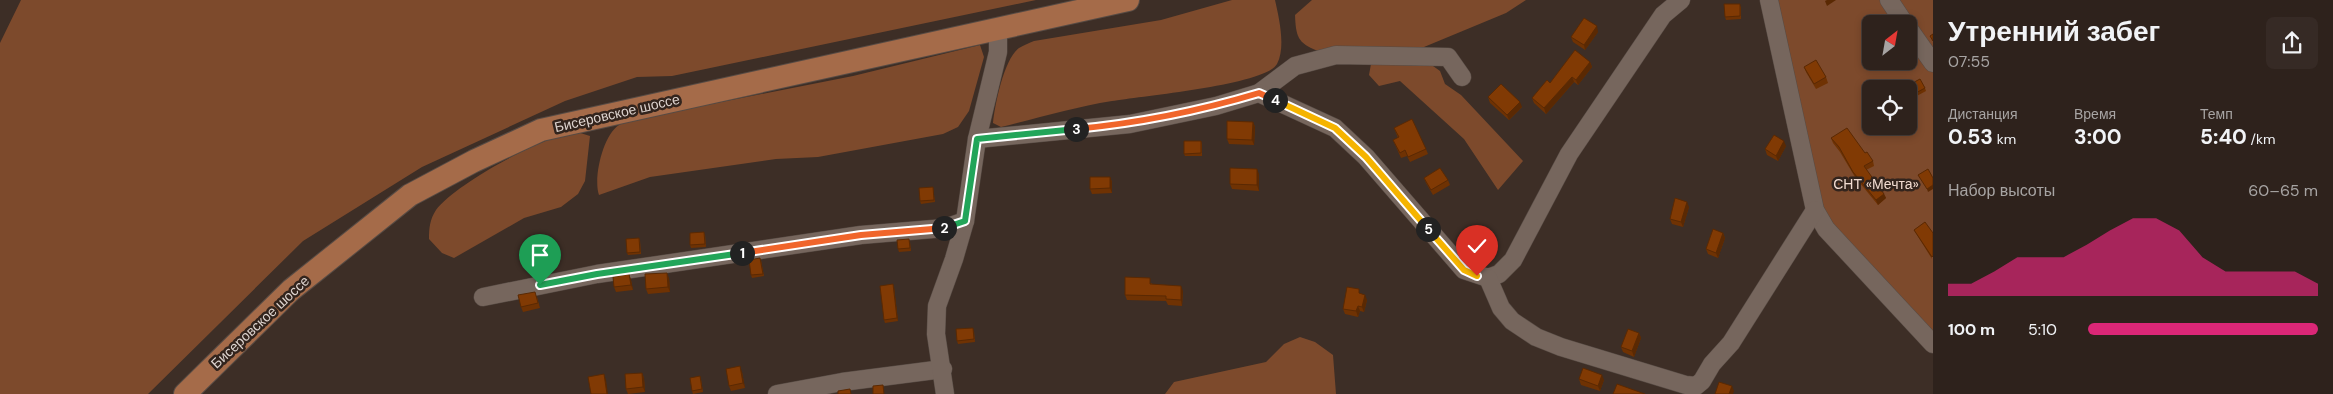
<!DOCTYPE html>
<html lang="ru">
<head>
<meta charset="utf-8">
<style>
	body { margin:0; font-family:"DM Sans",sans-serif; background:#362a25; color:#f1f3f6; height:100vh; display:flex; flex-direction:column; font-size:19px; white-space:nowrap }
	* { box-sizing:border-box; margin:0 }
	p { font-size:16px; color:#a7a4a3 }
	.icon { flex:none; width:28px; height:28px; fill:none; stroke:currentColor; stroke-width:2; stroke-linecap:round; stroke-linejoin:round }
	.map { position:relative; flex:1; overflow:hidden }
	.sheet { display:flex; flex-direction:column; background:#2e221c; width:400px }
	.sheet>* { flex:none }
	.needle { width:32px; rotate:31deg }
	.buttons { position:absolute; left:1862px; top:15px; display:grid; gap:10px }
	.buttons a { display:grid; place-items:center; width:55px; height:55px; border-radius:8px; background:#2e221c; box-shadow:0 2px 8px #0003,0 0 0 1px #493f3b; font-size:25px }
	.pin { position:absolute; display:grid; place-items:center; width:42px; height:42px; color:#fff; margin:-51px -21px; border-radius:50% 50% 50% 0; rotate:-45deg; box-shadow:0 0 5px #0007 }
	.pin .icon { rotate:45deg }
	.km { position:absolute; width:25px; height:25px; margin:-12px; border-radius:50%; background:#222; color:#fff; font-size:14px; line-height:25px; text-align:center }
	.round { display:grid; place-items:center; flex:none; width:52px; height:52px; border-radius:8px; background:#362a25 }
	.headline { display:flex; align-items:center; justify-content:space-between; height:85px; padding:0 15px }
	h1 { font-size:28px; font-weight:700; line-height:38px }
	.metrics { display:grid; grid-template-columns:repeat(3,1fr); gap:8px; height:85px; padding:5px 15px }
	.metrics div { display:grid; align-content:center }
	.metrics b { font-size:21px; font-weight:700 }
	.metrics small { font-size:14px; font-weight:400 }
	.metrics p { font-size:14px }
	.chart { height:140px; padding:10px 15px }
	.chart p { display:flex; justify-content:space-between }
	.chart svg { width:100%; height:90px; margin-top:5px; fill:#db2777; opacity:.7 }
	ul { padding:0 15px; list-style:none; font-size:16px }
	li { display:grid; grid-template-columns:80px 60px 1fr; align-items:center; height:38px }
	li i { height:12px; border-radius:6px; background:#db2777 }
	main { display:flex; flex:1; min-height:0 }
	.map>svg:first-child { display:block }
</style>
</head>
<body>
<main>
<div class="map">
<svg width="1933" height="394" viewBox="0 0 1933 394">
	<rect width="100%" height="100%" fill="#3d2e26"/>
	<g fill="#7d4a2c" fill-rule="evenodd">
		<polygon points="21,0 1036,0 672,76 637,77 565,101 422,167 303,241 148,394 0,394 0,43"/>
		<path d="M1232,0H1275C1279,18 1286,47 1277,64C1265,85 1140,96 1112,101C1075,107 1038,118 1001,127L993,123C995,104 1004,59 1019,48C1024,45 1029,43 1034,41L1161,20Z"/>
		<path d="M1312,0H1526L1506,13L1424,47L1318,51C1297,43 1296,36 1295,15Z"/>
		<path d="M1778,0H1933V338L1830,225L1813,184ZM1871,24H1909V61H1871ZM1871,89H1909V126H1871Z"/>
		<path d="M980,45L984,57L969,111L958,127L943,134L818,157L776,159L650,177L599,195C593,178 603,135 619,125C627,120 641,118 650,116L853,76Z"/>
		<polygon points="1371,64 1433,66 1440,71 1445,84 1461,95 1523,161 1498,190 1464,139 1400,81 1379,86 1369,75"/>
		<path d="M577,132L590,136L585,181L578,194L561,207L524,218L454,258L442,253L429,239C429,228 430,219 436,210C455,184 546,134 577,132Z"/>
		<polygon points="1300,337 1315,342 1333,355 1336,394 1165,394 1174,382 1266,362 1284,344"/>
	</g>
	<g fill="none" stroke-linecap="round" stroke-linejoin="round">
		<defs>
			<g id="minor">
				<polyline points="1769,0 1815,210 1826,229 1933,344"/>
				<polyline points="1889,0 1905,24"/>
				<polyline points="1909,29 1933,63"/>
				<polyline points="1259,93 1295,66 1336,55 1448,57 1462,77"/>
				<polyline points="977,139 1130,124 1216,106 1259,93 1335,128 1366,157 1464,270 1488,278 1499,274 1513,260 1569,154 1663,15 1681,0"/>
				<polyline points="1488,278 1501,308 1512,321 1536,337 1561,347 1686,385 1696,386 1702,381 1712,364 1731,343 1815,210"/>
				<polyline points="483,297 597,274 861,235 945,228 965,221"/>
				<polyline points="777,394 842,382 943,369"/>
				<polyline points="945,394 936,334 937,306 954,259 965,221 977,139 998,52 998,28"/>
			</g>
			<polyline id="major" points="185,394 291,290 410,195 474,161 541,130 1128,0"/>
		</defs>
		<use href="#minor" stroke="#574b44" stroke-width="19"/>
		<use href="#major" stroke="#574b44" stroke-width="24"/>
		<use href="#minor" stroke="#76665d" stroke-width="18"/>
		<use href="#major" stroke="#a56b49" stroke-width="22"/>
	</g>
	<g fill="#6f3203">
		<polygon points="1741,6 1741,19 1726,20 1725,17"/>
		<polygon points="1598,32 1585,50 1573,42 1571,37"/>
		<polygon points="1590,62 1592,67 1578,85 1574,82 1546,114 1534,103 1532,98 1550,83"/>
		<polygon points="1804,67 1826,77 1828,83 1816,89 1806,72"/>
		<polygon points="1925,88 1926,91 1913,98 1909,90 1909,89"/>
		<polygon points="1488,97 1522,107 1509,120 1490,103"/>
		<polygon points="1253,122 1255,127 1254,145 1229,144 1227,139"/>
		<polygon points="1394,128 1426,149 1428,154 1410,162 1407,156 1401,158 1393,140 1398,138"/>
		<polygon points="1831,138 1865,153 1873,161 1874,166 1866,170 1884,194 1886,198 1878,205 1855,177 1840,152 1833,143"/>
		<polygon points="1201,141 1202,144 1202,156 1185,156 1184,154"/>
		<polygon points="1786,146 1778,161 1767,155 1765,149"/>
		<polygon points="1259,174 1259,191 1232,189 1230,184"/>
		<polygon points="1110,177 1112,182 1112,193 1092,194 1090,189"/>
		<polygon points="1424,178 1448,180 1450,185 1433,195 1426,183"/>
		<polygon points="933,187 935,202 921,204 920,201"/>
		<polygon points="1689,207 1683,227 1672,224 1670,219"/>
		<polygon points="1925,222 1932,259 1914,230"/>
		<polygon points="1723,233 1725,238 1718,258 1708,254 1706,249"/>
		<polygon points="705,234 706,247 691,248 690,245"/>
		<polygon points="639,238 640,240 641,254 628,255 627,253"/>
		<polygon points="910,242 911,251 899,252 898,249"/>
		<polygon points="761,260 764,276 752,278 751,275"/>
		<polygon points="629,274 631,280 633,290 616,292 614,287"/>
		<polygon points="669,278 670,292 648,294 646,289"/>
		<polygon points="1152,283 1152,284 1183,291 1182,306 1168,305 1166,301 1127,300 1125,295"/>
		<polygon points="894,287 898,321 885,323 884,320"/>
		<polygon points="1361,294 1367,300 1364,312 1360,311 1358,317 1345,314 1343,309"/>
		<polygon points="537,297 540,308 523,312 521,307"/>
		<polygon points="974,331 975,342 958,344 957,341"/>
		<polygon points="1639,333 1641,338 1634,357 1623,352 1621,347"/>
		<polygon points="742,372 745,388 731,391 729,386"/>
		<polygon points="642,373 644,378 645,392 628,394 626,389"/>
		<polygon points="701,379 703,392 693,394 692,391"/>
		<polygon points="1579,379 1604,380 1600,391 1581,385"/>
	</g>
	<g fill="#5a2903">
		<polygon points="1827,0 1836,0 1827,6 1825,1"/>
		<polygon points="1597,26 1598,32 1585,50 1584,45"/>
		<polygon points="1590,62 1592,67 1578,85 1576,80"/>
		<polygon points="1572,77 1574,82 1546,114 1544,108"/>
		<polygon points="1520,102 1522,107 1509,120 1507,115"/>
		<polygon points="1253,122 1255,127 1254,145 1252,140"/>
		<polygon points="1784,141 1786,146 1778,161 1776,156"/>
		<polygon points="1257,169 1259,174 1259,191 1257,185"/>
		<polygon points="1110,177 1112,182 1112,193 1110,188"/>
		<polygon points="1933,185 1933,189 1928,192 1927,189"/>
		<polygon points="1884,194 1886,198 1878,205 1876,200"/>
		<polygon points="1687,202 1689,207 1683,227 1681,222"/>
		<polygon points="1723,233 1725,238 1718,258 1716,253"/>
		<polygon points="667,273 669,278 670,292 668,287"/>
		<polygon points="629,274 631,280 633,290 631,285"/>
		<polygon points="893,284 894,287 898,321 897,318"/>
		<polygon points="1181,286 1183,291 1182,306 1181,300"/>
		<polygon points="1365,295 1367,300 1364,312 1362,307"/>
		<polygon points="1358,306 1360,311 1358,317 1356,311"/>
		<polygon points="1639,333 1641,338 1634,357 1632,351"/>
		<polygon points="740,366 742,372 745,388 743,383"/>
		<polygon points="642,373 644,378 645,392 643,387"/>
		<polygon points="604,374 606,380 608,394 607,394"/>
		<polygon points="1602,375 1604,380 1600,391 1598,386"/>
		<polygon points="1732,386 1734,391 1733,394 1729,394"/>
	</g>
	<g fill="#813a04" stroke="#5a2903">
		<polygon points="1724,4 1740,4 1740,16 1725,17"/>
		<polygon points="1584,18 1597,26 1584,45 1571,37"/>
		<polygon points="1933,34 1933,41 1930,36"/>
		<polygon points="1575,50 1590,62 1576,80 1572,77 1544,108 1532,98 1547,80 1550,83"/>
		<polygon points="1816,60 1826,77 1814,84 1804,67"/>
		<polygon points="1920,79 1925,88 1912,95 1907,86"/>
		<polygon points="1501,84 1520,102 1507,115 1488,97"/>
		<polygon points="1412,119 1426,149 1408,157 1405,150 1400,153 1393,140 1399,137 1394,128"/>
		<polygon points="1227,121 1253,122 1252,140 1227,139"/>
		<polygon points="1847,128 1865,153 1867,152 1873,161 1864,166 1884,194 1876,200 1853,172 1839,147 1831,138"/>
		<polygon points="1774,135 1784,141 1776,156 1765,149"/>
		<polygon points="1184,141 1201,141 1201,153 1184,154"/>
		<polygon points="1230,168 1257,169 1257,185 1230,184"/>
		<polygon points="1440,168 1448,180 1431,190 1424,178"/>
		<polygon points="1928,169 1933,178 1933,185 1927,189 1918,175"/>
		<polygon points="1090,177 1110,177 1110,188 1090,189"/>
		<polygon points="933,187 934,200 920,201 919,188"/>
		<polygon points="1675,198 1687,202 1681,222 1670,219"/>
		<polygon points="1925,222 1933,233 1933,256 1932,257 1914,230"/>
		<polygon points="1713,229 1723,233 1716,253 1706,249"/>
		<polygon points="704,232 705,244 690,245 690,233"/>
		<polygon points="639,238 640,252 627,253 626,239"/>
		<polygon points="909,239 910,248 898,249 897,240"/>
		<polygon points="760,258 763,274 751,275 749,260"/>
		<polygon points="667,273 668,287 646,289 645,274"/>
		<polygon points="629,274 631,285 614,287 613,277"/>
		<polygon points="1125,277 1150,278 1150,284 1181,286 1181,300 1166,299 1166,296 1125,295"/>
		<polygon points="893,284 897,318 884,320 880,286"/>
		<polygon points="1347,287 1359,289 1359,293 1365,295 1362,307 1358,306 1356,311 1343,309"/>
		<polygon points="535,292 538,303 521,307 518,295"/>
		<polygon points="973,328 974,339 957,341 956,329"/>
		<polygon points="1628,329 1639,333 1632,351 1621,347"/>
		<polygon points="740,366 743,383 729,386 726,369"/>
		<polygon points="1583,368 1602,375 1598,386 1579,379"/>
		<polygon points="642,373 643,387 626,389 625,374"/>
		<polygon points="604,374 607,394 591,394 588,377"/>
		<polygon points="700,376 702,389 692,391 690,378"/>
		<polygon points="1719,382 1732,386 1729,394 1715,394"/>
		<polygon points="1617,384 1645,394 1613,394"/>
		<polygon points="883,385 884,394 873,394 873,386"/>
		<polygon points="850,389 851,394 838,394 838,391"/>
	</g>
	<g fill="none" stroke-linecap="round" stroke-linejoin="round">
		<defs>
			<polyline id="split-1" points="540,285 597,274 742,253"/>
			<polyline id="split-2" points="742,253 861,235 944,228"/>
			<polyline id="split-3" points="944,228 965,221 977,139 1076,129"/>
			<path id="split-4" d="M1076,129C1139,123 1199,111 1259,93L1275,100"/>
			<polyline id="split-5" points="1275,100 1335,128 1366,157 1428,229"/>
			<polyline id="split-6" points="1428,229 1464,270 1477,276"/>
		</defs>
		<use href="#split-1" stroke="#fff" stroke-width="10"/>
		<use href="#split-2" stroke="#fff" stroke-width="10"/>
		<use href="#split-3" stroke="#fff" stroke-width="10"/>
		<use href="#split-4" stroke="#fff" stroke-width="10"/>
		<use href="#split-5" stroke="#fff" stroke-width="10"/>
		<use href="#split-6" stroke="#fff" stroke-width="10"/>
		<use href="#split-1" stroke="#22a559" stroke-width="6"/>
		<use href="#split-2" stroke="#f0652b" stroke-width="6"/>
		<use href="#split-3" stroke="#22a559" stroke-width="6"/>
		<use href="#split-4" stroke="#f0652b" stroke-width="6"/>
		<use href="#split-5" stroke="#f5b400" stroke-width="6"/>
		<use href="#split-6" stroke="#f5b400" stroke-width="6"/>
	</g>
	<g text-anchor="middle" stroke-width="5" stroke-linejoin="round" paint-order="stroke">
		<g font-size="14" fill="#ddd3ce" stroke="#32241d">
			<text transform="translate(617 113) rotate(-13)" y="5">Бисеровское шоссе</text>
			<text transform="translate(260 322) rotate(-43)" y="5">Бисеровское шоссе</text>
		</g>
		<g font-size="14" fill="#f2dcd1" stroke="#32241d">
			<text x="1876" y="189">СНТ «Мечта»</text>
		</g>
	</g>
</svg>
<div class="buttons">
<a><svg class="needle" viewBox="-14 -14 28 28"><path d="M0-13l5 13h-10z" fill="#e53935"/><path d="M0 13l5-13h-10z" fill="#a7a4a3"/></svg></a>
<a><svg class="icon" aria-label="locate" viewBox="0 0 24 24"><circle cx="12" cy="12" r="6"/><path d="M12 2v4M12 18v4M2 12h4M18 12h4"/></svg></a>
</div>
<div class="pin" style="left:540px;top:285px;background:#1e9e55"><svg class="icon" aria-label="arrive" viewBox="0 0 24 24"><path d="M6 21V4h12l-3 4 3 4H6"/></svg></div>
<div class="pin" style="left:1477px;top:276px;background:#d93025"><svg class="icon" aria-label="check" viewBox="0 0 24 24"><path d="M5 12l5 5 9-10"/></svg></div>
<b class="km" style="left:742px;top:253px">1</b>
<b class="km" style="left:944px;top:228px">2</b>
<b class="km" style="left:1076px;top:129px">3</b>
<b class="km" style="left:1275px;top:100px">4</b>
<b class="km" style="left:1428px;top:229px">5</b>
</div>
<section class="sheet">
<div class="headline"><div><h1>Утренний забег</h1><p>07:55</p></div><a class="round"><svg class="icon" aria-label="share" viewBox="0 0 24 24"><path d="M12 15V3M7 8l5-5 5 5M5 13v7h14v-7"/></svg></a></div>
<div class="metrics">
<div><p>Дистанция</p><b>0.53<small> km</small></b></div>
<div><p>Время</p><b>3:00</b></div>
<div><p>Темп</p><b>5:40<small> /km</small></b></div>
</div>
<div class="chart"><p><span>Набор высоты</span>60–65 m</p>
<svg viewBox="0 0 160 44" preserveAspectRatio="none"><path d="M0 44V38L10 38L20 32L30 25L40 25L50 25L60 19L70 12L80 6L90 6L100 12L110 25L120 32L130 32L140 32L150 32L160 38V44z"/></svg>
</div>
<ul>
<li><b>100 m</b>5:10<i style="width:100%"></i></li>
</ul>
</section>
</main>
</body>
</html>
